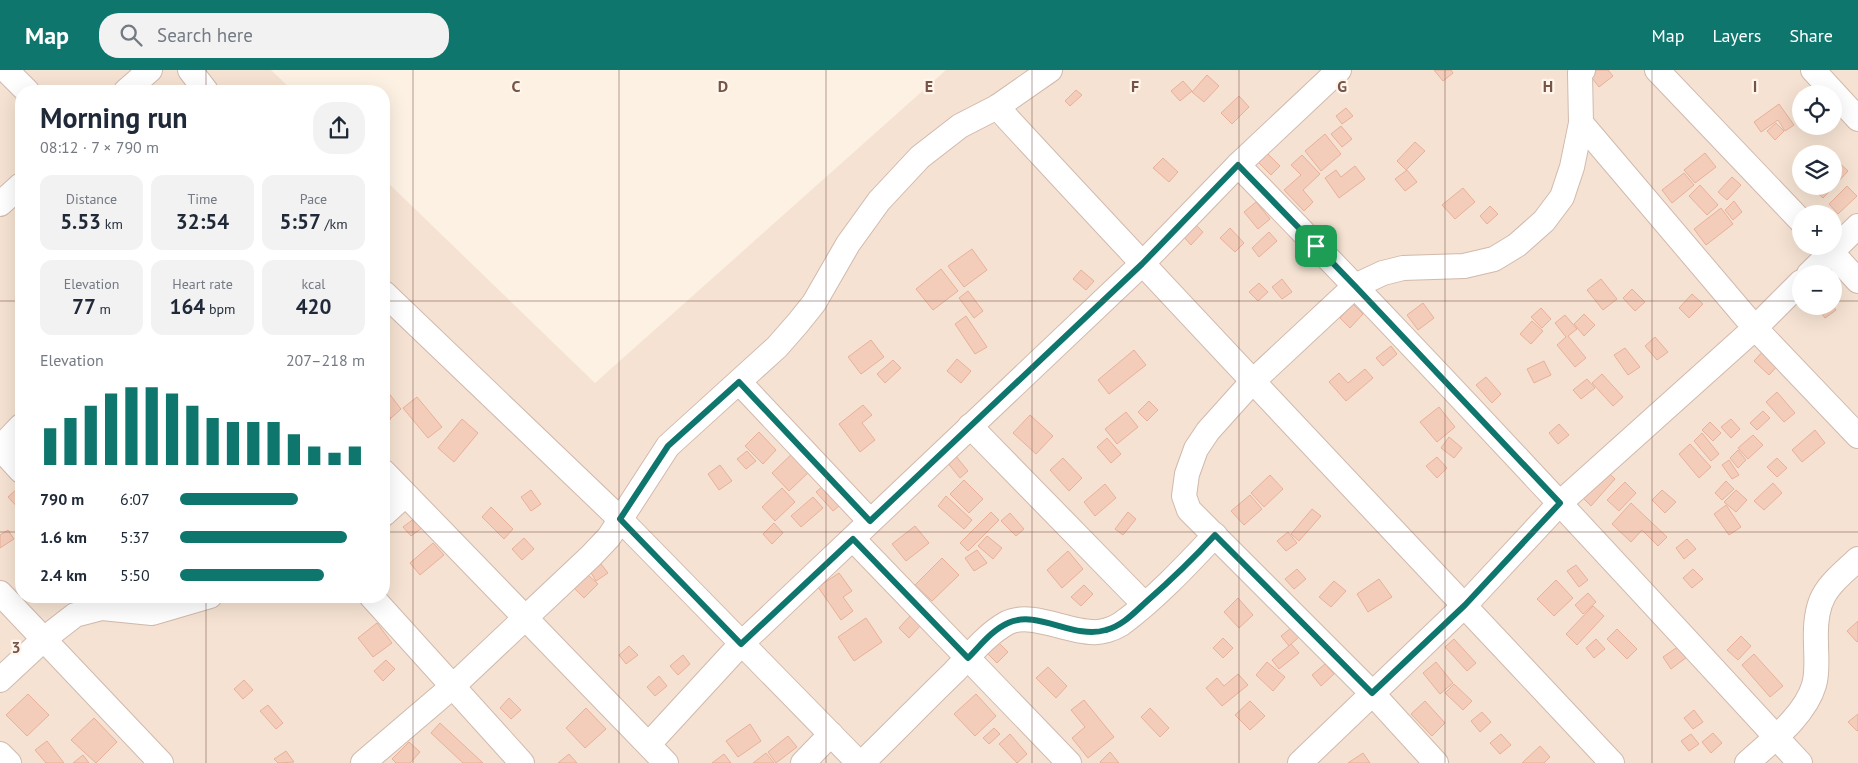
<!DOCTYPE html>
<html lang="en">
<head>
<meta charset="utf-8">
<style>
	body { margin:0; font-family:"PT Sans",sans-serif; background:#f2f2f3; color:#1f2937; height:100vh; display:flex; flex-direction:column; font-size:19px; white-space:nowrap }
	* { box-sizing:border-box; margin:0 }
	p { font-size:16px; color:#747a83 }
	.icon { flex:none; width:28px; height:28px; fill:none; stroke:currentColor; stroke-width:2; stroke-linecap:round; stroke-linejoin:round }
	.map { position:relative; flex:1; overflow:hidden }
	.panel { position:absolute; left:15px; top:15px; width:375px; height:518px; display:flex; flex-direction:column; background:#fff; border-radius:20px; box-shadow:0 5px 20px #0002 }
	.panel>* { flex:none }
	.controls { position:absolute; left:1792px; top:15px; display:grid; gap:10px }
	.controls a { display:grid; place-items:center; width:50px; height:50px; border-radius:50%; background:#fff; box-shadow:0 5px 20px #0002; font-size:25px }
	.pin { position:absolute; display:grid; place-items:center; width:42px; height:42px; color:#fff; margin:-21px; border-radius:10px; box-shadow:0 2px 8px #0006 }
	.round { display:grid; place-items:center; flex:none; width:52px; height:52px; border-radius:20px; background:#f2f2f3 }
	.headline { display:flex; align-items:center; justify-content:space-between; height:85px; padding:0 25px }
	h1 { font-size:28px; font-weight:800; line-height:38px }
	.stats { display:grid; grid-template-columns:repeat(3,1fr); gap:8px; height:85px; padding:5px 25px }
	.stats div { display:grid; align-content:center; border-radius:12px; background:#f2f2f3; text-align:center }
	.stats b { font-size:21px; font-weight:800 }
	.stats small { font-size:14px; font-weight:400 }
	.stats p { font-size:14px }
	.chart { height:140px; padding:10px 25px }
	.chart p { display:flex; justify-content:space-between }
	.chart svg { width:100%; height:90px; margin-top:5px; stroke:#0f766e; stroke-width:6 }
	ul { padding:0 25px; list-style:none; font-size:16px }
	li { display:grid; grid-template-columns:80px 60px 1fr; align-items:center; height:38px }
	li i { height:12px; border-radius:6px; background:#0f766e }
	header { display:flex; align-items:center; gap:30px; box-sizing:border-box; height:70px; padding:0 25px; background:#0f766e; color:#fff }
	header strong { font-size:24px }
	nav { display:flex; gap:28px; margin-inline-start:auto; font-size:18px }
	.search { width:350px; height:45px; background:#f2f2f3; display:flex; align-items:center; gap:12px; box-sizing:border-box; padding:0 18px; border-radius:20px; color:#747a83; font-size:19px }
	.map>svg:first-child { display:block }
</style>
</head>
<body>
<header>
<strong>Map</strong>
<div class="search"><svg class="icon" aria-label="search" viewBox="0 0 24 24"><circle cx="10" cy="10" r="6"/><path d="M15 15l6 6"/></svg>Search here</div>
<nav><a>Map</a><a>Layers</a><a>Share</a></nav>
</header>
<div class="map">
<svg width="1858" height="693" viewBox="0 0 1858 693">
	<rect width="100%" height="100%" fill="#fdf1e4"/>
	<path fill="#f5e2d2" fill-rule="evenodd" d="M0,0H271L293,21H21V526H384V109L595,313L946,0H1858V693H0ZM1801,24H1834V56H1801ZM1801,84H1834V116H1801ZM1801,144H1834V176H1801ZM1801,204H1834V236H1801Z"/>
	<g fill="#f4ccba" stroke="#e8b099">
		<polygon points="1434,0 1451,0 1453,3 1443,11"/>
		<polygon points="1594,0 1608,0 1613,6 1599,17 1589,4"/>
		<polygon points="1207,5 1219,16 1204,32 1192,22"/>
		<polygon points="1183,11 1192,21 1180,31 1171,21"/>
		<polygon points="1076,20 1082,25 1070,36 1065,31"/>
		<polygon points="1239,26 1249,37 1232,54 1221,43"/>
		<polygon points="1779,34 1794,55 1785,61 1778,50 1761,62 1754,52"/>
		<polygon points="1346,38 1353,46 1342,54 1336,46"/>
		<polygon points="1776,53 1784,61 1775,70 1767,61"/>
		<polygon points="1341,56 1352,69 1342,77 1331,64"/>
		<polygon points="1325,64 1341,84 1321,101 1305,81"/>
		<polygon points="1415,72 1425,81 1406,100 1397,91"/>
		<polygon points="1266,82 1280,96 1271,105 1257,91"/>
		<polygon points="1705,83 1716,97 1695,113 1684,100"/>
		<polygon points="1302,85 1320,104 1303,120 1313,132 1304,141 1284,120 1301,105 1291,95"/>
		<polygon points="1163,88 1178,102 1169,112 1153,98"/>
		<polygon points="1834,88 1848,101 1823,128 1810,116 1834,116"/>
		<polygon points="1355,96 1365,109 1339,128 1325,108 1336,100 1341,107"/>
		<polygon points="1407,100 1417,112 1405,121 1395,109"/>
		<polygon points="1684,103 1694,115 1672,133 1662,120"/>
		<polygon points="1732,107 1741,115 1727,130 1718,122"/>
		<polygon points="1700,115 1718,135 1707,145 1689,126"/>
		<polygon points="1847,116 1857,126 1838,144 1829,134"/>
		<polygon points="1463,118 1475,132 1455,149 1442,135"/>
		<polygon points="1734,131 1742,142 1733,150 1725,140"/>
		<polygon points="1256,132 1270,149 1258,159 1244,142"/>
		<polygon points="1490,136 1498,144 1487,154 1480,146"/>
		<polygon points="1721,138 1733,154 1706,175 1694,159"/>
		<polygon points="1195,154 1203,162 1191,175 1183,166"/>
		<polygon points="1230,158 1244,173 1235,182 1220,168"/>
		<polygon points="1269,162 1277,171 1259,187 1252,178"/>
		<polygon points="972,179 987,200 964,217 948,196"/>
		<polygon points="941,199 958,221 933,240 916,219"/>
		<polygon points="1081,200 1094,211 1086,220 1073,209"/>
		<polygon points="1282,209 1292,222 1282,229 1272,217"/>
		<polygon points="1601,209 1617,229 1603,240 1587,220"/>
		<polygon points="1259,213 1268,222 1258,231 1249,222"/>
		<polygon points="1632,219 1645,232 1635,241 1623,228"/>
		<polygon points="968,221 983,241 974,248 959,228"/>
		<polygon points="1692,224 1703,234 1689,248 1679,238"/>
		<polygon points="1423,233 1434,248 1418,260 1407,245"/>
		<polygon points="1353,234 1363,244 1350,258 1340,248"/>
		<polygon points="1816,236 1833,236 1836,240 1825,248"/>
		<polygon points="1541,238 1551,249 1542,258 1531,247"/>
		<polygon points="1584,244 1595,255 1584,266 1574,254"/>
		<polygon points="1565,245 1577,259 1568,266 1586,288 1575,297 1557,275 1566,267 1555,253"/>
		<polygon points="966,246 987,277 975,284 955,254"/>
		<polygon points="1532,251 1543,261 1531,274 1520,264"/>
		<polygon points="1655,267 1668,282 1657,290 1645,276"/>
		<polygon points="871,270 884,287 861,304 848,287"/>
		<polygon points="1391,276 1397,284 1383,296 1376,288"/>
		<polygon points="1625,278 1640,297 1628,305 1614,285"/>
		<polygon points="1134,280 1146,295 1109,324 1098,310"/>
		<polygon points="1764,280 1779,294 1769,305 1754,291"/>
		<polygon points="957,289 971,301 961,313 947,301"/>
		<polygon points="893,290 901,298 885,313 877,304"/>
		<polygon points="1544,291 1551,305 1534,313 1527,299"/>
		<polygon points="1365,299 1373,308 1346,331 1329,312 1339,303 1348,313"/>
		<polygon points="1602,304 1623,327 1613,336 1592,313"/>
		<polygon points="1486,307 1501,324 1492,333 1476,315"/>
		<polygon points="1587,309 1595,318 1581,329 1573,320"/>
		<polygon points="384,317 401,339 391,348 384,339"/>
		<polygon points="1777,322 1795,343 1784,352 1766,332"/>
		<polygon points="417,327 442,357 428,368 403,338"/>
		<polygon points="1149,331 1158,340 1147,351 1138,342"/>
		<polygon points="863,335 872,345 862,353 875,370 860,382 839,354"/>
		<polygon points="1439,337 1455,357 1437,372 1420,352"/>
		<polygon points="384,341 391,349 384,356"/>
		<polygon points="1763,341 1770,348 1757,360 1750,353"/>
		<polygon points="1126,342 1138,357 1117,374 1105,359"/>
		<polygon points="1030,345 1053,366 1036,384 1013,363"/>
		<polygon points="462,349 478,363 454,392 438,378"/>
		<polygon points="1731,349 1740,359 1731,368 1721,357"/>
		<polygon points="1710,352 1721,363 1713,371 1702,360"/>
		<polygon points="1559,354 1569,365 1558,374 1549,363"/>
		<polygon points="1815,360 1825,373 1802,392 1792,380"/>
		<polygon points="759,362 776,380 763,394 745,376"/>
		<polygon points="1702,363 1719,384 1711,391 1694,371"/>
		<polygon points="1753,365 1763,375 1748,389 1738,378"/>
		<polygon points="1449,367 1462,378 1454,388 1441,378"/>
		<polygon points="1107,368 1121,384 1111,393 1097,377"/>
		<polygon points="1690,374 1711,397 1699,408 1679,384"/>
		<polygon points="1738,380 1746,390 1738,398 1730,388"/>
		<polygon points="747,381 756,391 746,399 737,389"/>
		<polygon points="795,381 812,399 789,421 772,403"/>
		<polygon points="955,385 968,401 960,408 947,392"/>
		<polygon points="1437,387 1447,398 1437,408 1426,396"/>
		<polygon points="1063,388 1082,408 1069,421 1050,400"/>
		<polygon points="1777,388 1787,398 1777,407 1767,397"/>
		<polygon points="1729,390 1739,405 1732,409 1722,395"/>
		<polygon points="720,395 732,411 719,420 708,404"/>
		<polygon points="1608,402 1615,409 1591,436 1583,428"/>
		<polygon points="1270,405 1283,419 1264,437 1251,423"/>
		<polygon points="964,410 983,429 969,443 950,424"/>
		<polygon points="1726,411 1734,419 1722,430 1715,423"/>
		<polygon points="828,412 845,431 833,441 816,422"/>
		<polygon points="1625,412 1636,423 1619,441 1607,430"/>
		<polygon points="1773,413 1782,423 1764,440 1754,431"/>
		<polygon points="1105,414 1116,428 1095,446 1084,432"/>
		<polygon points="18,418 21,421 21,441 8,427"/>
		<polygon points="782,418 795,432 775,451 762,437"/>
		<polygon points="531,420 541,434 531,441 521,427"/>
		<polygon points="1662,420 1676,432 1665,443 1652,430"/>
		<polygon points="1736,420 1747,430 1736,442 1724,432"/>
		<polygon points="1250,425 1262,439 1244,455 1231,441"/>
		<polygon points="946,426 972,450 964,459 938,436"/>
		<polygon points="813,427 823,438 801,457 791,446"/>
		<polygon points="1631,433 1667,467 1658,476 1642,460 1631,472 1612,454"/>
		<polygon points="1726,435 1741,457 1729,465 1714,444"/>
		<polygon points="491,437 513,459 504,469 482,447"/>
		<polygon points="1312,439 1321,446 1299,471 1291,464"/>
		<polygon points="991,442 999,450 968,481 960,473"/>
		<polygon points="1128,442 1136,449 1123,465 1115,459"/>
		<polygon points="1010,443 1024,459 1016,466 1001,451"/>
		<polygon points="415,448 422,458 411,466 403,457"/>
		<polygon points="774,453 783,463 772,474 763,464"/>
		<polygon points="915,456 929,473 906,491 892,474"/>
		<polygon points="8,460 14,469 0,478 0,465"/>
		<polygon points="1288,462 1297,473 1286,481 1277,471"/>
		<polygon points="987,466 1002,478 993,489 978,476"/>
		<polygon points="524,468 534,479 522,490 512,479"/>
		<polygon points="1687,469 1696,479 1684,489 1676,478"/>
		<polygon points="433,473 444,485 420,505 410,493"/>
		<polygon points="977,480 987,493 974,501 965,488"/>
		<polygon points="1068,481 1083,499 1062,518 1047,500"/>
		<polygon points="942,488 959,505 932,531 915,515"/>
		<polygon points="601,494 608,503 596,511 590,501"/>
		<polygon points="1576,495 1588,510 1579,517 1567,501"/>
		<polygon points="1297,499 1306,509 1294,519 1285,509"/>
		<polygon points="1693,499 1703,509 1692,518 1683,508"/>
		<polygon points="839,503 852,521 843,527 853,541 841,550 818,517"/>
		<polygon points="587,504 598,514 584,528 574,518"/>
		<polygon points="1379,509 1392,527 1368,542 1357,524"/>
		<polygon points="1556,510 1573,528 1554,546 1537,529"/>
		<polygon points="1334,511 1346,521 1331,537 1319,527"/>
		<polygon points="1084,515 1093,524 1081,536 1071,527"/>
		<polygon points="1588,523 1596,532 1583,544 1575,535"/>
		<polygon points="1238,528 1253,545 1239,558 1224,542"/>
		<polygon points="1593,536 1604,546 1577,575 1566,564"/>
		<polygon points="910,546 920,556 909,568 899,558"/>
		<polygon points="866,548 882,572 854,591 838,567"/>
		<polygon points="1858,551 1858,571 1857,572 1847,561"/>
		<polygon points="377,553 392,573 373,587 358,568"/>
		<polygon points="1291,558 1299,567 1289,576 1281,566"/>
		<polygon points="1617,559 1637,579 1627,589 1607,569"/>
		<polygon points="1741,566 1751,576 1738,590 1727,580"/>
		<polygon points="1223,568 1233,578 1223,588 1213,578"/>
		<polygon points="1454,569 1476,593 1467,601 1445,577"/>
		<polygon points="1596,569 1605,579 1594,588 1586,578"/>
		<polygon points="999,573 1008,582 997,593 988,584"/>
		<polygon points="1291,574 1299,583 1279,599 1272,590"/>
		<polygon points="629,576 638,585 626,594 619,585"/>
		<polygon points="1679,576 1687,587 1671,599 1663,587"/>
		<polygon points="1754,584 1783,616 1770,627 1742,595"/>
		<polygon points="683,585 690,594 678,605 670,596"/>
		<polygon points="386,590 395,599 383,611 374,601"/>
		<polygon points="1267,592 1285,607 1273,621 1256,605"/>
		<polygon points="1436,592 1453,613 1440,624 1423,603"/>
		<polygon points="1325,594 1334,604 1321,616 1312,605"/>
		<polygon points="1048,597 1067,616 1056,628 1036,608"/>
		<polygon points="1238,604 1248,615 1222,636 1206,618 1217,608 1224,616"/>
		<polygon points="659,606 667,616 655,626 647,617"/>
		<polygon points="244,610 253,620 243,629 234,619"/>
		<polygon points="1454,614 1472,631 1463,640 1445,623"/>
		<polygon points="28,624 49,645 27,666 6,645"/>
		<polygon points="976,624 996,646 975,666 954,644"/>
		<polygon points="509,628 521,640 511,649 500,638"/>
		<polygon points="1084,630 1114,667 1088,688 1072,668 1085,657 1071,640"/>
		<polygon points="1250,631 1265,646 1250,660 1235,645"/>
		<polygon points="1425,631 1445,653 1432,666 1411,644"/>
		<polygon points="268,635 283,653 276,659 260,641"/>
		<polygon points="586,638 606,659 585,678 566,658"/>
		<polygon points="1150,638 1169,658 1160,667 1141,647"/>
		<polygon points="1694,640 1703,652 1693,659 1684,648"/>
		<polygon points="1482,642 1491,652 1480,662 1471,651"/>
		<polygon points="1858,644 1858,660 1857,661 1848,652"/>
		<polygon points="94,648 117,672 96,693 71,670"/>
		<polygon points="440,653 483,693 463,693 431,663"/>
		<polygon points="750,654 761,671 738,687 726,671"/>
		<polygon points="994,658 1000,664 989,674 983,668"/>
		<polygon points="1713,663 1722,673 1711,683 1702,672"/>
		<polygon points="1010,664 1027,684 1017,693 999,674"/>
		<polygon points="1501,664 1511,675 1500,684 1490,673"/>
		<polygon points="1691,664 1699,674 1689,681 1681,671"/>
		<polygon points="788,666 797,677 776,693 768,682"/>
		<polygon points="47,671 64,693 46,693 35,680"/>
		<polygon points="409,672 420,682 410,693 396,693 392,689"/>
		<polygon points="1540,676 1550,687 1544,693 1522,693"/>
		<polygon points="286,681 294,692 278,693 274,689"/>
		<polygon points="1110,682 1119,693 1101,693 1100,692"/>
		<polygon points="766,683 774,693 753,693"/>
		<polygon points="1363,683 1370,693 1348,693"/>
		<polygon points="569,684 577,693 558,693"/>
		<polygon points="724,684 731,693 712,693"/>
		<polygon points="83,685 89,693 73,693"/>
	</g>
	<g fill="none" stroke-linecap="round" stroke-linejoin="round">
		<defs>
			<g id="minor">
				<polyline points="6,0 27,21"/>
				<polyline points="190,0 206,21"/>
				<polyline points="1583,0 1580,3 1581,53 1755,258 1858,366"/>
				<polyline points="1657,0 1801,151"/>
				<polyline points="1813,0 1858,49"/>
				<polyline points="126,21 150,0"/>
				<path d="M997,37C1200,257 1407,474 1612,693"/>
				<path d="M1238,95C1429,291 1615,492 1800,693"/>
				<polyline points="0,134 21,115"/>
				<polyline points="1826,176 1858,211"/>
				<polyline points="1809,204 1858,156"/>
				<polyline points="384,223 620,449 859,693"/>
				<polyline points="739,312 870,451"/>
				<polyline points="21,356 0,378 21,401"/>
				<polyline points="970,356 1144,534"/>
				<polyline points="384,402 666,693"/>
				<polyline points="384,444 405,425"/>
				<polyline points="853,469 1069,693"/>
				<polyline points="0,523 161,693"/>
				<polyline points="371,526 522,693"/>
				<polyline points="0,610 44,569 75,545 102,538 152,543 210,526"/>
				<polyline points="649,674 741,574 1142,194 1238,95 1339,0"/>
				<polyline points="0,684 9,693"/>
				<polyline points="363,693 452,617 591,486 609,467 668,376 777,277 798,253 814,233 848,174 879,131 920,87 960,56 997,37 1050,0"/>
				<polyline points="803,693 831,664"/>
				<path d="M862,693C893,663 923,632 954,602C970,585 987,564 1007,553C1030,541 1067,562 1092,562C1101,563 1113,559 1121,554C1154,530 1187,495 1215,465"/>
				<polyline points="1300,693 1465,535 1560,433 1755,258 1801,212"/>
				<polyline points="1436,693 1372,623 1189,440 1184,426 1187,404 1196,379 1208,361 1252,312 1355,216 1383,203 1403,198 1464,196 1494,189 1517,175 1544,151 1562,127 1572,97 1581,53"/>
				<path d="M1747,693C1770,672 1805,646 1814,615C1818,602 1816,587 1816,573C1814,527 1826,518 1858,489"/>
			</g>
		</defs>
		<use href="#minor" stroke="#d1b9ac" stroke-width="26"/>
		<use href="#minor" stroke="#fff" stroke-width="24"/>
	</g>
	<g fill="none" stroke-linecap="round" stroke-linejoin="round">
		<defs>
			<path id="route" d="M1238,95L1355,216L1560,433L1465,535L1372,623L1215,465C1193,489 1170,511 1146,532C1134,543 1122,556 1106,560C1073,570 1038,539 1008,553C992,560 980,576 968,588L853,469L741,574L620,449L668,376L739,312L870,451L1142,194Z"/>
		</defs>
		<use href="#route" stroke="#fff" stroke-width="10"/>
		<use href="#route" stroke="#0f766e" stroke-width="6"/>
	</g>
	<path fill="none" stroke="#775448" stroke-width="1" stroke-opacity="0.55" d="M206,0V21M413,0V693M619,0V693M826,0V693M1032,0V693M1239,0V693M1445,0V693M1652,0V693M0,231H21M384,231H1801M1834,231H1858M0,462H21M384,462H1858M206,526V693"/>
	<g font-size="16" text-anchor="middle" font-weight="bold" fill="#775448" stroke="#fff5eb" stroke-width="4.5" stroke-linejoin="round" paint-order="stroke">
		<text x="516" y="22">C</text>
		<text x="723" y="22">D</text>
		<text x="929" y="22">E</text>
		<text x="1135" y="22">F</text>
		<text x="1342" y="22">G</text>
		<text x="1548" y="22">H</text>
		<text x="1755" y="22">I</text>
		<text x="16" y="583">3</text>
	</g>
</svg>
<div class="controls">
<a><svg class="icon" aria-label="locate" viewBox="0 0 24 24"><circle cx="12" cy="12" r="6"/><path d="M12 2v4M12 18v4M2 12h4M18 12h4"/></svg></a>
<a><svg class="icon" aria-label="layers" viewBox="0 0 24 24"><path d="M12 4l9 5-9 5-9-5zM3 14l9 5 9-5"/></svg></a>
<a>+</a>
<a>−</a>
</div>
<div class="pin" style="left:1316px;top:176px;background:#1e9e55"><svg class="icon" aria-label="arrive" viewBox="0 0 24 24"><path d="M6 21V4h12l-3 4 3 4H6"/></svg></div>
<section class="panel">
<div class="headline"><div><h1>Morning run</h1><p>08:12 · 7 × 790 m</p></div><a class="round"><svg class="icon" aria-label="share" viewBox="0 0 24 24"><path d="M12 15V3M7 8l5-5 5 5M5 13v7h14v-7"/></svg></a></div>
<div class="stats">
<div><p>Distance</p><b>5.53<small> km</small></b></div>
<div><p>Time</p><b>32:54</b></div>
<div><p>Pace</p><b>5:57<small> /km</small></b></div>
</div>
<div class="stats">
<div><p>Elevation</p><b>77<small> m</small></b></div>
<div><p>Heart rate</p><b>164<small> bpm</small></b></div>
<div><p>kcal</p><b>420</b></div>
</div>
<div class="chart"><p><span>Elevation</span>207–218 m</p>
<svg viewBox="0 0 160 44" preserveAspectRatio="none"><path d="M5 44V26M15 44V21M25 44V15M35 44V9M45 44V6M55 44V6M65 44V9M75 44V15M85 44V21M95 44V23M105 44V23M115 44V23M125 44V29M135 44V35M145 44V38M155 44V35"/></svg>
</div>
<ul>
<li><b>790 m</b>6:07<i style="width:64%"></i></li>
<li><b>1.6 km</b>5:37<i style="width:90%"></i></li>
<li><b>2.4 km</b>5:50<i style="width:78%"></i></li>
</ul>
</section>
</div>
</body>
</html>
